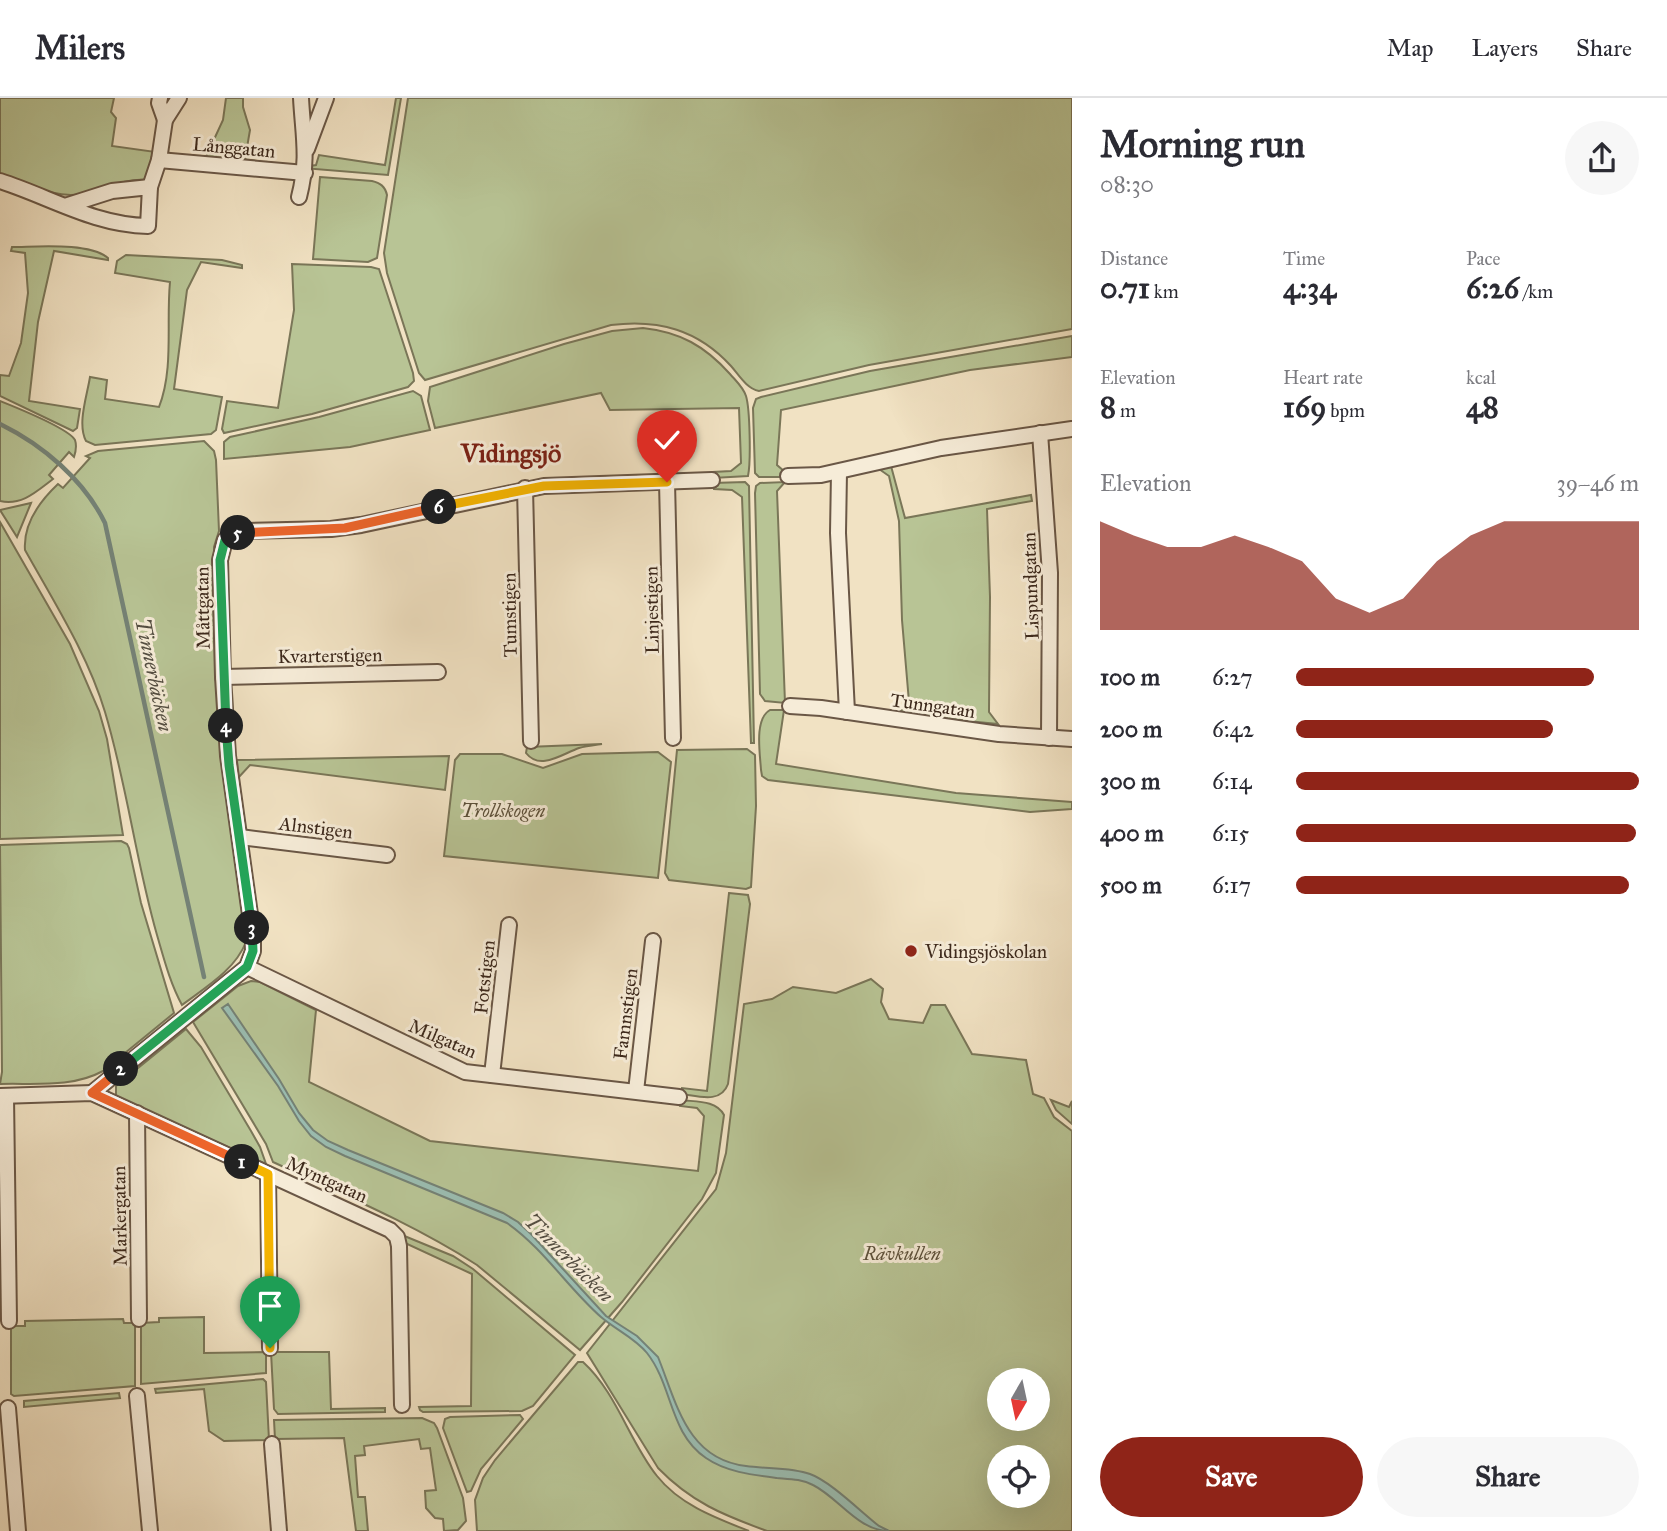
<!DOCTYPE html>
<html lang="en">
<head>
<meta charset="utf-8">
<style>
	body { margin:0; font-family:"IM FELL Great Primer",serif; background:#f7f7f7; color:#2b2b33; height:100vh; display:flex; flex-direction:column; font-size:26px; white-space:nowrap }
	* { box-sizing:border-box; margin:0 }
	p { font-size:23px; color:#7c7c81 }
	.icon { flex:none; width:38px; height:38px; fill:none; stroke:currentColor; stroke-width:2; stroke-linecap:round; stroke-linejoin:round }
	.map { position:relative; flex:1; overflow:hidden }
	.sheet { display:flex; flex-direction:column; background:#fff; width:595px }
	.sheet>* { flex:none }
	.needle { width:46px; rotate:189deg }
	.tools { position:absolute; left:987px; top:1270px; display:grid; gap:14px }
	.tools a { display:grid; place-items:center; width:63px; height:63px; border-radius:50%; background:#fff; box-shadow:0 7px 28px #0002; font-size:35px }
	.pin { position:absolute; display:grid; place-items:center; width:60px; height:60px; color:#fff; margin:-72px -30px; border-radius:50% 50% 50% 0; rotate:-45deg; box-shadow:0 0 7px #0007 }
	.pin .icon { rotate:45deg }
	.km { position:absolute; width:35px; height:35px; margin:-18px; border-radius:50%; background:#222; color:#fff; font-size:19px; line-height:35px; text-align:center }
	.round { display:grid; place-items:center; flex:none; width:74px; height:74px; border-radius:37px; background:#f7f7f7 }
	.overview { display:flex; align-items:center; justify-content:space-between; height:119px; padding:0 28px }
	h1 { font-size:38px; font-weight:700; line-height:52px }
	.stats { display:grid; grid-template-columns:repeat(3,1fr); gap:10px; height:119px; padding:7px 28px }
	.stats div { display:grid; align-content:center }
	.stats b { font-size:30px; font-weight:700 }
	.stats small { font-size:19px; font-weight:400 }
	.stats p { font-size:19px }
	.chart { height:196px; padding:14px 28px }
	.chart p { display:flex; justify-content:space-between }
	.chart svg { width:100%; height:126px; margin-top:7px; fill:#8f2418; opacity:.7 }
	.primary-button { display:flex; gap:14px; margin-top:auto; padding:14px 28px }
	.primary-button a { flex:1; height:80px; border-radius:42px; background:#8f2418; color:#fff; font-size:28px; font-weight:700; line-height:80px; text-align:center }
	.primary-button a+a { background:#f7f7f7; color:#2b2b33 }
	ul { padding:0 28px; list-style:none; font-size:23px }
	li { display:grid; grid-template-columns:112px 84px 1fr; align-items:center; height:52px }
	li i { height:18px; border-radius:9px; background:#8f2418 }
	header { display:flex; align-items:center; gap:42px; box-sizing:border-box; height:98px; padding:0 35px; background:#fff; border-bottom:2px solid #e1e1e2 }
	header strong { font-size:33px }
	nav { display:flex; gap:38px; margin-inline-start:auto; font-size:24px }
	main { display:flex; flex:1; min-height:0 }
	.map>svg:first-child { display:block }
</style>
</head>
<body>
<header>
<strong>Milers</strong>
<nav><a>Map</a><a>Layers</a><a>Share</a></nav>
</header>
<main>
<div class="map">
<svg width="1072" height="1433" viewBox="0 0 1072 1433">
	<rect width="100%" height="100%" fill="#f1e2c3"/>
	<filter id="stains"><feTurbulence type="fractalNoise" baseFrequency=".00286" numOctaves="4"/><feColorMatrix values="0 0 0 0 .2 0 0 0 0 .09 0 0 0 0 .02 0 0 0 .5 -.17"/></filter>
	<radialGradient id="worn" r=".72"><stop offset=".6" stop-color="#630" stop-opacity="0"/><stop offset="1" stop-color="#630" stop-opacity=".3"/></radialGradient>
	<g fill="#b8c495" stroke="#7a7658" stroke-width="2" fill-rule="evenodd">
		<path d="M0,0H114L111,14L116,20L112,48L205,61L223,22L226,0H243V9L250,32L245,61L297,70L316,67L319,57L385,67L396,0H401L388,77L156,58L146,82C123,80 103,92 81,96C53,101 26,84 0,77Z"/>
		<path d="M408,0H1072V231L869,267L759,293C746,290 739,277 731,268C698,232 659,221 611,227L425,282L419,275L387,175L384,155Z"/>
		<path d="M320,79L372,83C380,85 385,88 387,97L377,160L368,164L313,161Z"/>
		<path d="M12,149C36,149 89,144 108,160V162L54,153L38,224L29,303L80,311L77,330L73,333L0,298V277L9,278L21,245L28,195L25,155L11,153Z"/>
		<path d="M126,157L222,162L242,167V170L201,164L187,192L174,291L222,299L216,332L211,336L95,347L86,343C77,326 87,298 90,279L107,282L105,301L159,309C174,271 166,225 170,184L115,175L117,163Z"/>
		<polygon points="292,166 371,169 379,171 413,275 414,283 408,289 312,316 224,335 222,331 227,303 278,310 294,212"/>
		<path d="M643,230C680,234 705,248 730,276C736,283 743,289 746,298C750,311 751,364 748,378L713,380V374L731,373L741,365L739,310L610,312L601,295L435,330L428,303L430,289L564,246L612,233Z"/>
		<polygon points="1072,238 1072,259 970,272 781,312 777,367 785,374 785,379 759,379 755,375 753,310 756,301 761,299 870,273"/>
		<polygon points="413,293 421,298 430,332 350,349 224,361 224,344 230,339 319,319"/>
		<path d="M0,303C15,309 68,330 75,342C77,348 76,353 74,359L69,354L49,377L53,381C37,393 22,408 0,403Z"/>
		<path d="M204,343L214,353L216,362L219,433L214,449L216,579L222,662L246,844C235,872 206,889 182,907C170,885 164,861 157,837C136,764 127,687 105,614C88,557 54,504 25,452C23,426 40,403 58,386L63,390L90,360L86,358L98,353Z"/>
		<polygon points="891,368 905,420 1031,397 1032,403 987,411 990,499 989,614 998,626 947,621 900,613 909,604 902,522 899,423 889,378 879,371"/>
		<polygon points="745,384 749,388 754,645 751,645 742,399 732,392 714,391 713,385"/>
		<polygon points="785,384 777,393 785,605 765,603 760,596 755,395 756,388 760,385"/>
		<polygon points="31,405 17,439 0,412"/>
		<polygon points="0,424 70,546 99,613 107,641 123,737 0,741"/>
		<path d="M770,612H784L776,666L956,695L1072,704V711L1030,714L768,682L762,678L761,672C760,655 754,621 770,612Z"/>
		<path d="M602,646C595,647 586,648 579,650C562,656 540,673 526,655L527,649Z"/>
		<polygon points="747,651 755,657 756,708 751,789 746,791 669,782 665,775 677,652"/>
		<polygon points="658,654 671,664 658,780 444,758 455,662 460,656 502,656 543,670 582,656"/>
		<polygon points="449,658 445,692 250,667 238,680 237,662"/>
		<path d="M121,743L127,746L129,750L141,805L174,915L103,973C72,990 35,985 0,986L2,974L0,747Z"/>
		<path d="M729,795L748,797L750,806L728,986C721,1006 698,998 681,996L682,990L707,993Z"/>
		<path d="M871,881L883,891L881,904L889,921L923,925L931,907H945L972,956L1026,962L1033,996L1044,1000L1054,1019L1072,1033V1433H767C723,1417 691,1404 658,1370L587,1255L716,1091L726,1055L744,906L772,901L793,889L836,895ZM999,1283H1038V1321H999ZM999,1360H1038V1398H999Z"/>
		<path d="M251,883L260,884L316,912L309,984L430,1043L698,1073L704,1018L697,1010L680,1008L681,1002C696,1004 716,1002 724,1017L716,1075L702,1101L622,1204L580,1252L477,1167C413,1126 342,1096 273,1064L266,1046L193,924L238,888Z"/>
		<polygon points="186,931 201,949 251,1033 260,1049 266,1066 116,999 116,988"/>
		<polygon points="1051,1002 1069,1009 1072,1003 1072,1026 1056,1012"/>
		<polygon points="402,1137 453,1158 473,1171 575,1257 533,1308 522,1313 423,1314 420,1312 419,1309 471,1308 472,1176 405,1145"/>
		<polygon points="204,1219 204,1255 266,1254 266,1275 141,1286 141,1225 159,1224 159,1220"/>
		<polygon points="123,1221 124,1225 135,1225 135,1288 14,1298 11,1296 11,1228 25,1228 25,1223"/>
		<polygon points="271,1254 329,1254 331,1311 385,1310 385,1314 278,1316 274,1311"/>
		<path d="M578,1264H583C617,1295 629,1343 657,1378C680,1407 716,1420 749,1433H477L475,1402L483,1380L495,1362Z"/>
		<polygon points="263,1281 266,1284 269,1342 224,1343 209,1333 204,1291 156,1295 155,1291"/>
		<polygon points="119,1295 120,1300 24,1309 24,1303"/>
		<polygon points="520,1317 523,1321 481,1371 471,1393 467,1394 443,1330 445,1321 450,1319"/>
		<polygon points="422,1320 434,1325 437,1330 463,1400 466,1423 458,1432 444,1433 443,1421 435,1420 426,1410 425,1393 436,1392 430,1350 421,1351 419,1341 364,1348 365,1357 355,1358 358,1399 365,1399 368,1433 356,1433 344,1340 275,1341 274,1322"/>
	</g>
	<path fill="#9bbeb2" stroke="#758276" stroke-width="2" d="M228,906L279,981L299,1015L313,1032L328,1043L348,1052L503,1115L518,1124L531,1136L606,1218L637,1238L658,1259C677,1306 687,1361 746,1368C767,1371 791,1369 810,1376C830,1383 861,1414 879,1428L889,1433C858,1433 839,1400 813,1387C802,1381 789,1381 777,1380C753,1377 726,1374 706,1360C669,1335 673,1288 647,1255C635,1240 616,1232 601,1219C568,1190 544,1151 507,1125L345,1058L326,1049L311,1038L299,1023L278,988L222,910Z"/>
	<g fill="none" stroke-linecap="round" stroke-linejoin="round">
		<path stroke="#758276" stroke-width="4.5" d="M0,326C43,347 84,382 105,425L204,879"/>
		<defs>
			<g id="street">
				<polyline points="160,0 159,5 165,22"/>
				<polyline points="307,51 326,0"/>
				<polyline points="159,62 305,75"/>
				<path d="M0,83C50,99 94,127 148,128L150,89L112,93L65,108"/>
				<polyline points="150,89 159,62 165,22 179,0"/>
				<path d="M299,99C309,60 303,38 301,0"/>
				<polyline points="1040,335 1050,475 1049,640"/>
				<polyline points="839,374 838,435 847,614"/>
				<polyline points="788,378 821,377 941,350 1072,331"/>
				<polyline points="667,384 673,640"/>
				<polyline points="525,390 531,643"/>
				<polyline points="223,579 438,574"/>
				<polyline points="790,608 821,610 999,636 1072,641"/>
				<polyline points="240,739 387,757"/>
				<polyline points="247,869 465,974 679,999"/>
				<polyline points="492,977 509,827"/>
				<polyline points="636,993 653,843"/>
				<polyline points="92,995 247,869 253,853 253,838 228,658 223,579 220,462 225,442 235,435 245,433 331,431 361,427 544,388 712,382"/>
				<polyline points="0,998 92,995 390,1132 397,1139 399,1148 402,1307"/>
				<polyline points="6,998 9,1223"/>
				<polyline points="137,1015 139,1221"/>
				<polyline points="268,1076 270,1250"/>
				<polyline points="137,1298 150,1433"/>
				<polyline points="8,1310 18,1433"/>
				<polyline points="272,1346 279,1433"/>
			</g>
		</defs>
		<use href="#street" stroke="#6a5746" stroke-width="18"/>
		<use href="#street" stroke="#f6ecd8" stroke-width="14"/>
	</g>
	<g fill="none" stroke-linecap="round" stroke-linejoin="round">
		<defs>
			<polyline id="split-1" points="242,1064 268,1076 270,1250"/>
			<polyline id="split-2" points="121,971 92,995 242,1064"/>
			<polyline id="split-3" points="121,971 247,869 253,853 252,830"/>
			<polyline id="split-4" points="226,628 229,667 252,830"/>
			<polyline id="split-5" points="226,628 220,462 225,442 238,435"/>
			<polyline id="split-6" points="238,435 345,430 439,409"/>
			<polyline id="split-7" points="439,409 544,388 667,384"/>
		</defs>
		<use href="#split-1" stroke="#fff" stroke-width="14"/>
		<use href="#split-2" stroke="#fff" stroke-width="14"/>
		<use href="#split-3" stroke="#fff" stroke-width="14"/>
		<use href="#split-4" stroke="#fff" stroke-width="14"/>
		<use href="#split-5" stroke="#fff" stroke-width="14"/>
		<use href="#split-6" stroke="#fff" stroke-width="14"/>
		<use href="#split-7" stroke="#fff" stroke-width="14"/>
		<use href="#split-1" stroke="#f5b400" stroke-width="9"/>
		<use href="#split-2" stroke="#f0652b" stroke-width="9"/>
		<use href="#split-3" stroke="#22a559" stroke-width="9"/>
		<use href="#split-4" stroke="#22a559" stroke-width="9"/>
		<use href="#split-5" stroke="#22a559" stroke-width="9"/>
		<use href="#split-6" stroke="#f0652b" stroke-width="9"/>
		<use href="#split-7" stroke="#f5b400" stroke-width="9"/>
	</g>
	<circle fill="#8f2418" stroke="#f6ecd8" stroke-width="2.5" cx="911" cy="853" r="7"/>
	<g text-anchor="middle" stroke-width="6" stroke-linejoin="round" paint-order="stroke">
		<g font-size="19" fill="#3d291c" stroke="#f6ecd8">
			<text transform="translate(234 49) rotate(5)" y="7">Långgatan</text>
			<text transform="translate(1030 488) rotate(-92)" y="7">Lispundgatan</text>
			<text transform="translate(202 510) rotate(-91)" y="7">Måttgatan</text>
			<text transform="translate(651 512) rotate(-91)" y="7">Linjestigen</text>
			<text transform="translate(509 517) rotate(-91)" y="7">Tumstigen</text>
			<text transform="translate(330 557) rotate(-1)" y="7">Kvarterstigen</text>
			<text transform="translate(933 607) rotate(8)" y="7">Tunngatan</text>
			<text transform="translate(316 729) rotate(7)" y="7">Alnstigen</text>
			<text transform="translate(484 879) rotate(-84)" y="7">Fotstigen</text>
			<text transform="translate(625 916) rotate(-83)" y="7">Famnstigen</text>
			<text transform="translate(443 940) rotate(23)" y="7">Milgatan</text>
			<text transform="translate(327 1081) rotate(24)" y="7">Myntgatan</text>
			<text transform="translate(119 1118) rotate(-91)" y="7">Markergatan</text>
		</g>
		<g font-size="19" font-style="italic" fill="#5c503a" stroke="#f6ecd8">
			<text x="503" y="719">Trollskogen</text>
			<text x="902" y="1162">Rävkullen</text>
		</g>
		<g font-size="19" fill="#3d291c" stroke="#f6ecd8" text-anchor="start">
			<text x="925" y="860">Vidingsjöskolan</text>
		</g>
		<g font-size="21" font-style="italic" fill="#544e42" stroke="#f6ecd8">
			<text transform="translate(154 577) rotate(78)" y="7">Tinnerbäcken</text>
			<text transform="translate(569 1160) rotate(45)" y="7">Tinnerbäcken</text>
		</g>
		<g font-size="26" font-weight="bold" fill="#7a1f14" stroke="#f6ecd8">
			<text x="511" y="364">Vidingsjö</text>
		</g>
	</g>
	<rect width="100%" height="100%" filter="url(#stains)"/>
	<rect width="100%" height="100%" fill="url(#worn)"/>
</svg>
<div class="tools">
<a><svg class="needle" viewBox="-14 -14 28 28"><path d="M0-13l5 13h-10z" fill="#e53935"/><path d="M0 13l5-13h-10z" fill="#7c7c81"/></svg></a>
<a><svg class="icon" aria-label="locate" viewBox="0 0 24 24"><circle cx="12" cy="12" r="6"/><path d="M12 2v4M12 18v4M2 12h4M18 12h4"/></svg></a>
</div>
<div class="pin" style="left:270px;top:1250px;background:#1e9e55"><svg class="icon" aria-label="arrive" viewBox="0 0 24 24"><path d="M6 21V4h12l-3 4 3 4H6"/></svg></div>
<div class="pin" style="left:667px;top:384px;background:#d93025"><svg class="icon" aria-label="check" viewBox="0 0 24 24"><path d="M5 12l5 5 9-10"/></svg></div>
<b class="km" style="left:242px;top:1064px">1</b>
<b class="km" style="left:121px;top:971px">2</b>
<b class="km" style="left:252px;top:830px">3</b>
<b class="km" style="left:226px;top:628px">4</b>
<b class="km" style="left:238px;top:435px">5</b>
<b class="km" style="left:439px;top:409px">6</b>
</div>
<section class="sheet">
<div class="overview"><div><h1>Morning run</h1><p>08:30</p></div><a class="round"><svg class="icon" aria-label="share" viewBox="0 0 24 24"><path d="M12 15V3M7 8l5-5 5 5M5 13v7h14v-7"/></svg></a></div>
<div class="stats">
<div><p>Distance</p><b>0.71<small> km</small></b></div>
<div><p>Time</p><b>4:34</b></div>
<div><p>Pace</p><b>6:26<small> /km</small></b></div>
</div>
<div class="stats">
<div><p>Elevation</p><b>8<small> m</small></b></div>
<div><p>Heart rate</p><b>169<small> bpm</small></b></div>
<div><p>kcal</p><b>48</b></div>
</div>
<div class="chart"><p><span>Elevation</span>39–46 m</p>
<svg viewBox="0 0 160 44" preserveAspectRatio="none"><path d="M0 44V6L10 11L20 15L30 15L40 11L50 15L60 20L70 33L80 38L90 33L100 20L110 11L120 6L130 6L140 6L150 6L160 6V44z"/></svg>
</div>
<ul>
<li><b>100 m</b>6:27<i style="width:87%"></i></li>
<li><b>200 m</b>6:42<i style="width:75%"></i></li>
<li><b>300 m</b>6:14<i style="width:100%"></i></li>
<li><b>400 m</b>6:15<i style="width:99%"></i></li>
<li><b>500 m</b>6:17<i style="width:97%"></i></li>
</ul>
<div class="primary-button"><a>Save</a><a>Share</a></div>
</section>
</main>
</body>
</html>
